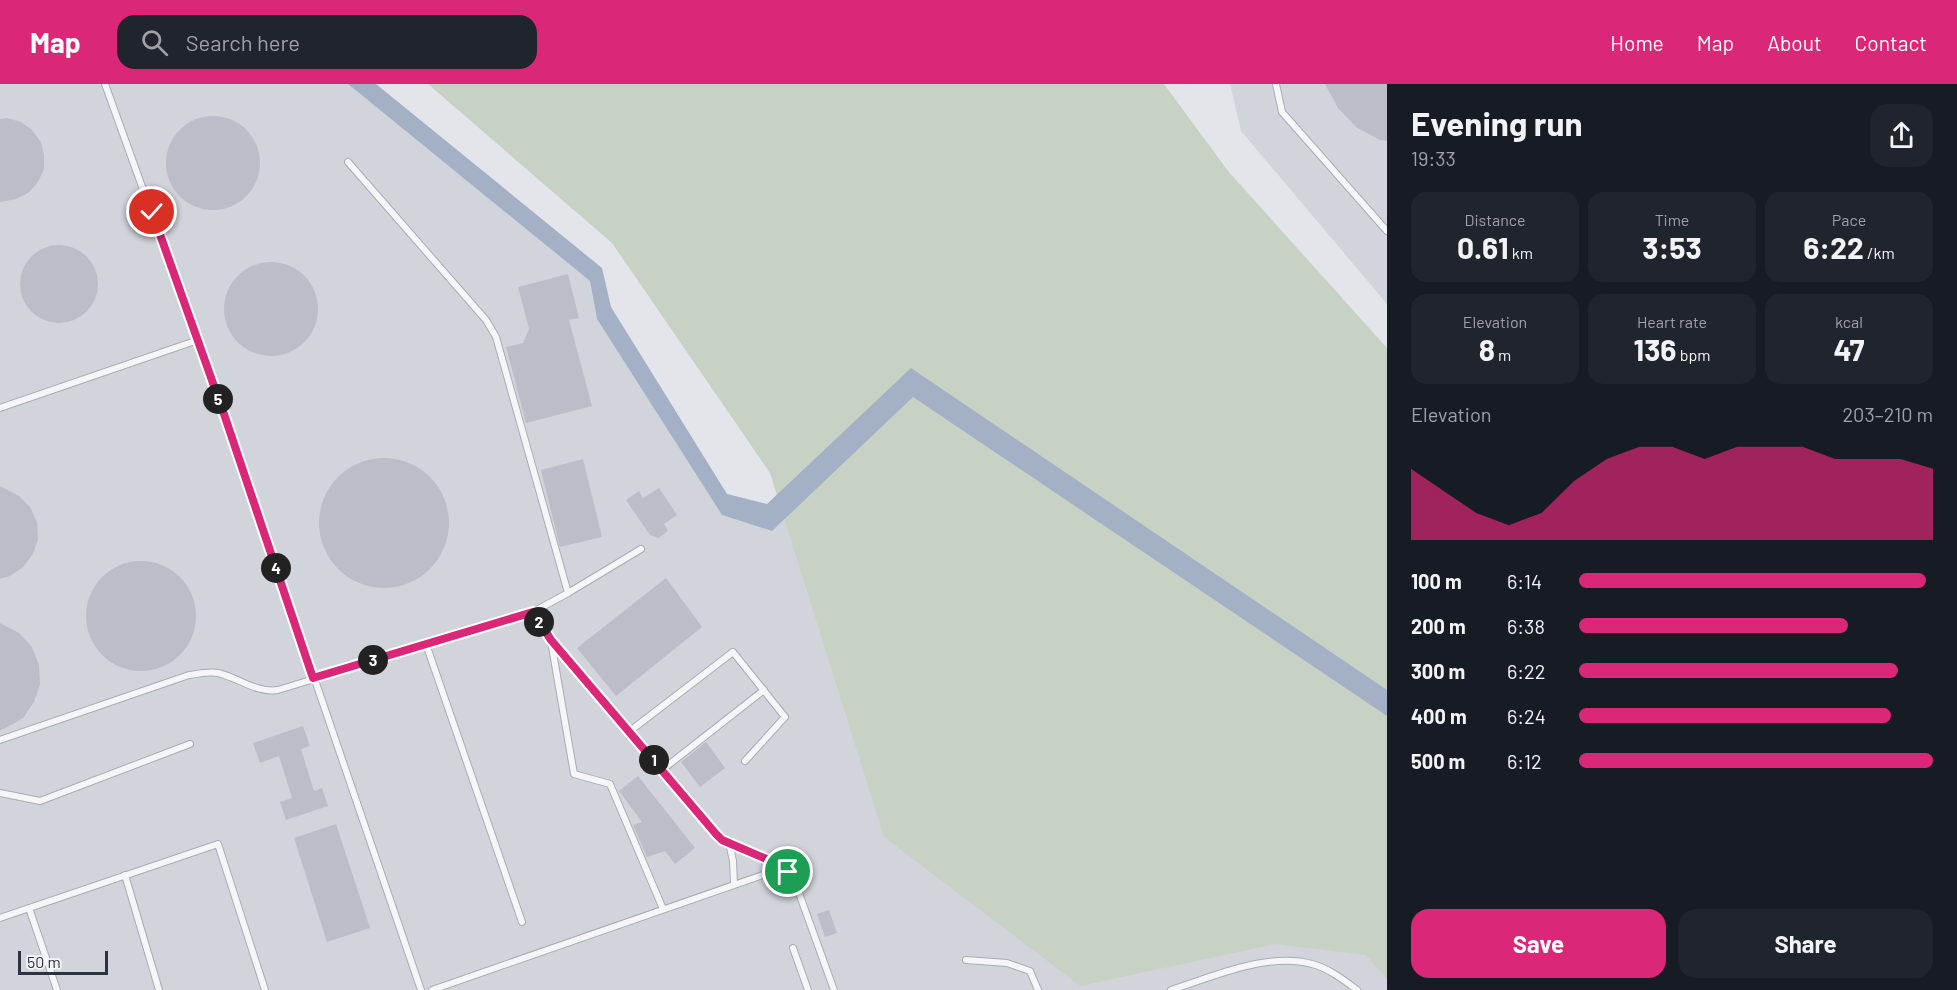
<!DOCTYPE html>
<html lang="en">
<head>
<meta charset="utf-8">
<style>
	body { margin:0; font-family:Barlow,sans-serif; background:#20242c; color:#f1f3f6; height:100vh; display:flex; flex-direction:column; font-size:22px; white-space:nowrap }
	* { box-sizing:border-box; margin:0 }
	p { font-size:20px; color:#9ea1a6 }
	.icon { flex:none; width:33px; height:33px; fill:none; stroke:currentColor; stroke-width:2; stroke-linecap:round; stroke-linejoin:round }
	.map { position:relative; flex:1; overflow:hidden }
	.drawer { display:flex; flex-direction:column; background:#171b24; width:570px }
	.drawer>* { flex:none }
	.scale { position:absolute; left:18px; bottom:15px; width:90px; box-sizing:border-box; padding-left:6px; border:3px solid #2d3240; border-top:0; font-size:16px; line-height:21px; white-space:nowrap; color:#2d3240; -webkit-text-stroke:4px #f3f4f7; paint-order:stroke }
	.pin { position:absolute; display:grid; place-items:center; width:51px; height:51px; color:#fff; margin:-26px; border:3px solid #fff; border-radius:50%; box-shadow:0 2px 6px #0007 }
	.km { position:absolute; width:30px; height:30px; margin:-15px; border-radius:50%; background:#222; color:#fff; font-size:16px; line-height:30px; text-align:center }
	.round { display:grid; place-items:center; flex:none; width:63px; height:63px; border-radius:18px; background:#20242c }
	.head { display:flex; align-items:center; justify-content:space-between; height:102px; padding:0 24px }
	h1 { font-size:33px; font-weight:700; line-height:45px }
	.figures { display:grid; grid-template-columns:repeat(3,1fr); gap:9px; height:102px; padding:6px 24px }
	.figures div { display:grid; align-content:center; border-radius:15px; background:#20242c; text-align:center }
	.figures b { font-size:30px; font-weight:700 }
	.figures small { font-size:16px; font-weight:400 }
	.figures p { font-size:16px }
	.chart { height:168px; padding:12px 24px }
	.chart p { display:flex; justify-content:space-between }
	.chart svg { width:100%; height:108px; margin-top:6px; fill:#db2777; opacity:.7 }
	.primary-button { display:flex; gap:12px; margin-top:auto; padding:12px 24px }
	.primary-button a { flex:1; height:69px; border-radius:18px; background:#db2777; color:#fff; font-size:24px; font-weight:700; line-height:69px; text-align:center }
	.primary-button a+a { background:#20242c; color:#f1f3f6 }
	ul { padding:0 24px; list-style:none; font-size:20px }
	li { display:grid; grid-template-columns:96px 72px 1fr; align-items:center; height:45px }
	li i { height:15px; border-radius:8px; background:#db2777 }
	header { display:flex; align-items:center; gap:36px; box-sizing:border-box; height:84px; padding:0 30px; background:#db2777; color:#fff }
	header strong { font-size:28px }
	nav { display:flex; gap:33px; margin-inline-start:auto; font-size:21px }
	.search { width:420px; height:54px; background:#20242c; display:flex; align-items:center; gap:15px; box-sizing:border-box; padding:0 21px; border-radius:18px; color:#9ea1a6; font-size:22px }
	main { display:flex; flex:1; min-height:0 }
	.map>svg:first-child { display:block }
</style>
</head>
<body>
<header>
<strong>Map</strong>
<div class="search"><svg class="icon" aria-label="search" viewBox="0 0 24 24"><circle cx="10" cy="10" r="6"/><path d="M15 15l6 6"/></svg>Search here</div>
<nav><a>Home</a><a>Map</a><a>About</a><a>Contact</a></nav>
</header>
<main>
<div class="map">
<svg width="1387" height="906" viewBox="0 0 1387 906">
	<rect width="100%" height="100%" fill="#e3e5ea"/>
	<g fill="#d1d4db">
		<polygon points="0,0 348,0 590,197 597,235 722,431 772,447 913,313 1387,632 1387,906 0,906"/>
		<polygon points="1230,0 1387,0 1387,220 1241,47"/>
	</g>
	<polygon fill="#c7d2c5" points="428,0 1164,0 1228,87 1387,264 1387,895 1366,871 1275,860 1080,902 884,753 770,389 612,159"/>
	<polygon fill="#a3b0c5" points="348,0 376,0 602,184 611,223 727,410 767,420 911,284 1387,606 1387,632 913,313 772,447 722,431 597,235 590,197"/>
	<g fill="#bbbec6">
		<polygon points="1325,0 1387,0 1387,57 1380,56 1356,43 1338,24"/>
		<circle cx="213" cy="79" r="47"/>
		<polygon points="7,34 21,38 32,46 41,58 44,71 44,85 38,98 28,109 16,115 0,118 0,35"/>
		<circle cx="59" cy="200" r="39"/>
		<circle cx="271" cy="225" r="47"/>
		<polygon points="568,190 579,234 569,236 592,322 526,339 506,263 523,259 529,245 518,203"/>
		<circle cx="384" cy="439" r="65"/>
		<polygon points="583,375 602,453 560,463 541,386"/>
		<polygon points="0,402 19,412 30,423 37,438 38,455 33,470 23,483 10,492 0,495"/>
		<polygon points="659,404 677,431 664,440 668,447 658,454 650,451 626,416 639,407 643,414"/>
		<circle cx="141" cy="532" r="55"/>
		<polygon points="666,494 702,543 616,612 577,564"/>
		<polygon points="0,539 19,549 32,563 39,581 40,600 34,618 23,634 6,644 0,646"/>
		<polygon points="303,642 310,662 301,665 314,707 322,704 328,722 286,736 280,718 292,714 279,672 260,679 253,659"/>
		<polygon points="706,658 725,684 700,703 681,678"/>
		<polygon points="638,692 695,764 675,780 665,767 647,773 633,741 642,738 619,707"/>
		<polygon points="336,740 370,844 327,858 294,754"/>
		<polygon points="829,826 837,849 825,853 817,830"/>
	</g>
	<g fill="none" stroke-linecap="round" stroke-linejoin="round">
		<defs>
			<g id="service">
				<polyline points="105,0 224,330 421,906"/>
				<polyline points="1276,0 1282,28 1387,147"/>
				<polyline points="348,78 486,236 496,253 568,509"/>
				<polyline points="0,324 198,256"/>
				<path d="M533,528L551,556L716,750L722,756C747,767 779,774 795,798L834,906"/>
				<polyline points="551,557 574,690 610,700 663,825"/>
				<polyline points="426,560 522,838"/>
				<polyline points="630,647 733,568 785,633 745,677"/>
				<path d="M0,656L189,591C198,590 209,587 218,589C239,594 256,609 278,606L533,528L568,509L641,465"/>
				<polyline points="662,686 764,606"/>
				<polyline points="0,709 40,717 190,660"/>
				<polyline points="729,759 733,777 734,800"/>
				<polyline points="125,791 159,906"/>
				<polyline points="29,824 57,906"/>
				<polyline points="0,834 218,760 265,906"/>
				<polyline points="793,864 808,906"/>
				<polyline points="966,876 1007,879 1030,887 1038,906"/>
				<polyline points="432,906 783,784"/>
				<path d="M1171,906C1215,892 1267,868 1312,880C1328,884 1344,896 1357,906"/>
			</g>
		</defs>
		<use href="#service" stroke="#a9acb4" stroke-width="8"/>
		<use href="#service" stroke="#f5f6f8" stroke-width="6"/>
	</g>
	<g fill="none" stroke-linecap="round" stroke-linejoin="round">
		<defs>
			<polyline id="route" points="152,128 224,330 313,594 533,528 551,556 716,750 722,756 778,780 788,788"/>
		</defs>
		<use href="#route" stroke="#fff" stroke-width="12"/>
		<use href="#route" stroke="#db2777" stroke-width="8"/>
	</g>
</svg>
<div class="scale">50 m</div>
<div class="pin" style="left:788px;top:788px;background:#1e9e55"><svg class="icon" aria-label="arrive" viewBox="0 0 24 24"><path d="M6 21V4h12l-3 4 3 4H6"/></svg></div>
<div class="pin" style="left:152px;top:128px;background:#d93025"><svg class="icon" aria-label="check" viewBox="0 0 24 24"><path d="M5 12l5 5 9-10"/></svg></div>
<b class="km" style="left:654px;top:676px">1</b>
<b class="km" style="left:539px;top:538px">2</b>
<b class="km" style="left:373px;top:576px">3</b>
<b class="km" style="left:276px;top:484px">4</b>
<b class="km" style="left:218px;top:315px">5</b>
</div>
<section class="drawer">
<div class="head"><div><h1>Evening run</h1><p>19:33</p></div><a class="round"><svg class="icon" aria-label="share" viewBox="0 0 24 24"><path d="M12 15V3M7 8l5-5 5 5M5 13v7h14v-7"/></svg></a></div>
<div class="figures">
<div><p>Distance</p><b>0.61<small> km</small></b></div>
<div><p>Time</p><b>3:53</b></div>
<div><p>Pace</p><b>6:22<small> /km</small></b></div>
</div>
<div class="figures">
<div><p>Elevation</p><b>8<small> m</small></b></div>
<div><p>Heart rate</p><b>136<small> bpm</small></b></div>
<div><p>kcal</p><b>47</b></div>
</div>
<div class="chart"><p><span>Elevation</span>203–210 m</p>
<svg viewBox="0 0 160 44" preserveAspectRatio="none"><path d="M0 44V15L10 24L20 33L30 38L40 33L50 20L60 11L70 6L80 6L90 11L100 6L110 6L120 6L130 11L140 11L150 11L160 15V44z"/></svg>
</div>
<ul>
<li><b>100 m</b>6:14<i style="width:98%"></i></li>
<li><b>200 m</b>6:38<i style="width:76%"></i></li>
<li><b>300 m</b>6:22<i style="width:90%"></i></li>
<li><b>400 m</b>6:24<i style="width:88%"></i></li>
<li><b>500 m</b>6:12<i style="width:100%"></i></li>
</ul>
<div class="primary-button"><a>Save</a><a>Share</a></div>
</section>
</main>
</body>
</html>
